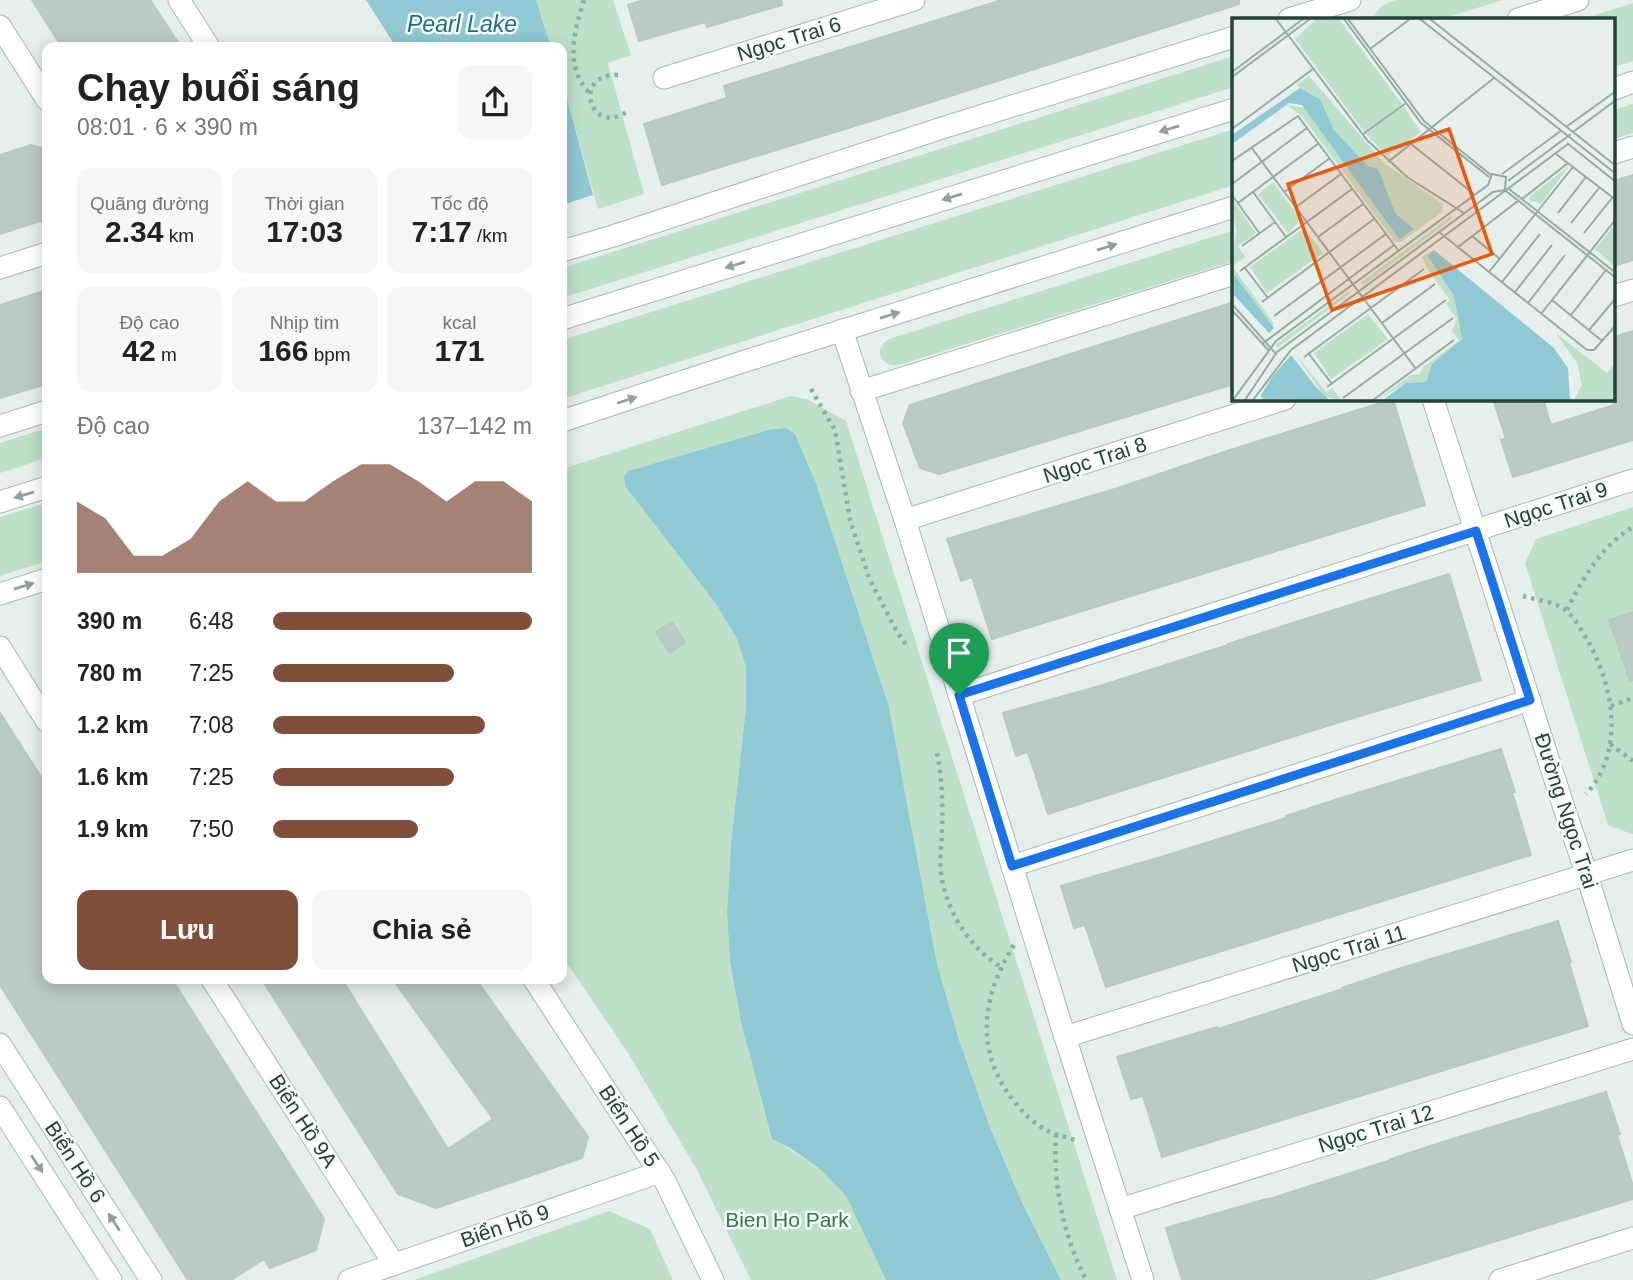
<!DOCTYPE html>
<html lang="vi">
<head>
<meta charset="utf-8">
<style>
	body { margin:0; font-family:Arial,sans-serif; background:#f6f6f6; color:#222; height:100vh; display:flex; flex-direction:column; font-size:26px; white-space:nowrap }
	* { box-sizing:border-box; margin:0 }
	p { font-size:23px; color:#767676 }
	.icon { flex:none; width:38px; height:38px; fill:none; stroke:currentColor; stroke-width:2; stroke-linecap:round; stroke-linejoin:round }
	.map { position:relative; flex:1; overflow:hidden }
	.details { position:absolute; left:42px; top:42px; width:525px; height:942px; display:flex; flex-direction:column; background:#fff; border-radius:14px; box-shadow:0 4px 18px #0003 }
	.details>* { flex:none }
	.pin { position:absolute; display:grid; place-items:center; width:60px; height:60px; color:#fff; margin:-72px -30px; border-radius:50% 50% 50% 0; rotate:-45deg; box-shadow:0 0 7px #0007 }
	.pin .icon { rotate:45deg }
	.round { display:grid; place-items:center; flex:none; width:74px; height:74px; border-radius:14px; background:#f6f6f6 }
	.overview { display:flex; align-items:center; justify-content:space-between; height:119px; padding:0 35px }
	h1 { font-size:38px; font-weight:700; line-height:52px }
	.figures { display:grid; grid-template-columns:repeat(3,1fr); gap:10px; height:119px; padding:7px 35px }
	.figures div { display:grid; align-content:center; border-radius:14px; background:#f6f6f6; text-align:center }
	.figures b { font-size:30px; font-weight:700 }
	.figures small { font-size:19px; font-weight:400 }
	.figures p { font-size:19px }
	.chart { height:196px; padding:14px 35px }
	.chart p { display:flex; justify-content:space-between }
	.chart svg { width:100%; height:126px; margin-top:7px; fill:#804e3d; opacity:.7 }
	.button { display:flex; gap:14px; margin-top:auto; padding:14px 35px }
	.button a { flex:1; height:80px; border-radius:14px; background:#804e3d; color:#fff; font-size:28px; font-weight:700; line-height:80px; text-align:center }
	.button a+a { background:#f6f6f6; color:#222 }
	ul { padding:0 35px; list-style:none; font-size:23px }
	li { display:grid; grid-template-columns:112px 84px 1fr; align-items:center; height:52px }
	li i { height:18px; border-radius:9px; background:#804e3d }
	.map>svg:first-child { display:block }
</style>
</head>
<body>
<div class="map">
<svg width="1633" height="1280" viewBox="0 0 1633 1280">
	<rect width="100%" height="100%" fill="#e6efeb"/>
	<g fill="#bfe0c8">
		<polygon points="536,0 613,0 631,55 608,63 644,194 598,209 562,80 562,47 551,47"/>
		<path d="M1397,0H1503L1441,19H1374C1377,6 1385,4 1397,0Z"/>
		<polygon points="1633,3 1633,61 1614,67 1614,19 1583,19"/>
		<polygon points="1234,56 1234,87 562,298 562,268"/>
		<polygon points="1633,104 1633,133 1614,139 1614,110"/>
		<polygon points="1234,129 1234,185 562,399 562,340"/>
		<path d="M1234,230V261L899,365C881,368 872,349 889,339Z"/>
		<polygon points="791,396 807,399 846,421 1117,1280 1061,1280 1023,1205 989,1125 959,1040 937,964 889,707 816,483 795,434 768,430 628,471 624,477 625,486 716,604 737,639 746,667 746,707 731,843 727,913 730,962 741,1022 772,1138 820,1169 846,1196 886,1280 751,1280 696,1168 626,1050 562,956 562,469"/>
		<polygon points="47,428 47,458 0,473 0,443"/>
		<polygon points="47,503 47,561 0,576 0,517"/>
		<polygon points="1633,507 1633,834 1632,834 1608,825 1525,563 1536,539"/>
		<polygon points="609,1211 650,1229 673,1280 414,1280"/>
	</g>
	<g fill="#8ec9d4">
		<polygon points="366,0 536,0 551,47 396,47"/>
		<polygon points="562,80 593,195 562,205"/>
		<polygon points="786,428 795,434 816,483 889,707 937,964 959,1040 989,1125 1023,1205 1061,1280 886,1280 846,1196 820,1169 790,1148 772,1139 741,1022 730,962 727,913 731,843 746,707 746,667 737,639 716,604 625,486 624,477 628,471 768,430"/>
	</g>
	<g fill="#bbcac4" stroke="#b8c9c2" stroke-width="2">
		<polygon points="32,0 150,0 181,47 62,47"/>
		<polygon points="644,0 781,0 782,5 707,27 705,22 639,41 628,5"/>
		<polygon points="1002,0 1239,0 1239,4 884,117 662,185 644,124 727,98 724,86"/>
		<polygon points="31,145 47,150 47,219 0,234 0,155"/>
		<polygon points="1633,175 1633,260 1614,266 1614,181"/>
		<polygon points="47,290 47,384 0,398 0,305"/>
		<polygon points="1234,302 1234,384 939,474 920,468 903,423 910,405"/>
		<polygon points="1633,331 1633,440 1513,477 1501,440 1506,439 1493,399 1543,399 1551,425 1614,405 1614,337"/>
		<polygon points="1393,399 1425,505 992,639 972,577 961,581 947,539 1118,488 1227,451"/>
		<polygon points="1449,574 1481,680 1343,721 1048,814 1028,752 1016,756 1003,713 1103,685 1228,645 1228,644 1283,626"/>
		<polygon points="1633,612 1633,680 1630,681 1609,620"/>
		<polygon points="672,622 685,642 670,653 656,632"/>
		<polygon points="0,713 47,786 47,978 171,978 324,1219 316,1250 270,1268 264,1259 231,1280 188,1280 0,985"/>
		<polygon points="1501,749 1515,792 1512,792 1531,855 1106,987 1085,925 1074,928 1061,886 1161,857 1286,818 1286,816 1341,798"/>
		<polygon points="1558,921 1571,962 1569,963 1588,1026 1162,1157 1143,1096 1131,1099 1117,1057 1217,1027 1218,1029 1343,989 1342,988 1398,969"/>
		<polygon points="261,978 341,978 448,1149 493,1119 392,978 475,978 588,1137 582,1158 436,1208 398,1194"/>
		<polygon points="1606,1092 1620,1134 1617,1135 1633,1186 1633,1199 1370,1280 1182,1280 1166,1228 1266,1199 1266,1200 1391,1160 1391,1159 1446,1141"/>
	</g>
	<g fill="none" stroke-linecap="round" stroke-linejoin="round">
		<defs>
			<g id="minor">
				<polyline points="179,0 209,47"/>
				<polyline points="1289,19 1350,0"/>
				<polyline points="0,26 47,100"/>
				<polyline points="664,78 914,0"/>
				<polyline points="1614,153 1633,147"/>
				<polyline points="562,251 613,236 942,128 1234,37"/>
				<polyline points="0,268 47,253"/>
				<polyline points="1614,296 1633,290"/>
				<polyline points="842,330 905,520 1065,1037 1143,1280"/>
				<polyline points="861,391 1234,274"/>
				<polyline points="1433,399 1565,811 1587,875 1633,1024"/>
				<polyline points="0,426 47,411"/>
				<polyline points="905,520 1285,399"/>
				<polyline points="0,647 47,722"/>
				<polyline points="959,695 1633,480"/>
				<polyline points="1012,866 1530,700"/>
				<polyline points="211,978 394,1264"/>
				<polyline points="533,978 665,1181 713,1280"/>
				<polyline points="1065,1037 1633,860"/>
				<polyline points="1120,1209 1633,1049"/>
				<polyline points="349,1280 660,1172"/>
				<polyline points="1500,1280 1633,1238"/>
			</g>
			<g id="tertiary">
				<polyline points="0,1044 151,1280"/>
				<polyline points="0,1107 111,1280"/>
			</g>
			<g id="secondary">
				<polyline points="1518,19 1578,0"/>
				<polyline points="1614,89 1633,82"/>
				<polyline points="562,319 1234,109"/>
				<polyline points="562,421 739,363 1234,207"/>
				<polyline points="0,502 47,487"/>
				<polyline points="0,594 47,579"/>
			</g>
		</defs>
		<use href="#minor" stroke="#a8b8b2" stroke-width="23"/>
		<use href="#tertiary" stroke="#a8b8b2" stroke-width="23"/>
		<use href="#secondary" stroke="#a4bbb3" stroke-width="23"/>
		<g stroke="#86b3a5" stroke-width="4.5" stroke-dasharray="3.5 5" stroke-linecap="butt">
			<path d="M584,0C574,33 564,65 590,94"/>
			<path d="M618,75C571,73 590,138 628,111"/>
			<polyline points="811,389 835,430 850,520 869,578 897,632 908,647"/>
			<path d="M1523,596C1536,600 1558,602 1568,612C1576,620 1583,633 1589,643C1614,689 1625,752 1586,794"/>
			<path d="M1567,610C1582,579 1602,545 1633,527"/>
			<polyline points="1611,706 1633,698"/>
			<polyline points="1610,744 1633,761"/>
			<path d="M937,753C942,778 943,803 942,829C942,844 939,858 941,873C946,911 969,947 1001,967"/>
			<path d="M1014,945C982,996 974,1050 1013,1100C1024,1114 1038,1128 1055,1134C1061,1136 1068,1138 1075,1140"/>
			<path d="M1056,1134C1053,1186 1063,1234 1086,1280"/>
		</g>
		<use href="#minor" stroke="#fff" stroke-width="21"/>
		<use href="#tertiary" stroke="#fff" stroke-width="21"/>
		<use href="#secondary" stroke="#fff" stroke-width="21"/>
	</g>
	<defs><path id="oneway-solid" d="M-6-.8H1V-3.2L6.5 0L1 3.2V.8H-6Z" transform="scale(1.75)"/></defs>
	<g fill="#92a09c">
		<use href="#oneway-solid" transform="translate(1169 129) rotate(163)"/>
		<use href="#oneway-solid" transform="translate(952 197) rotate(163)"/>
		<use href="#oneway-solid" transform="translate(1107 247) rotate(-17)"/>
		<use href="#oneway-solid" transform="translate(735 265) rotate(163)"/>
		<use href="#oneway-solid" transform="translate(890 315) rotate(-17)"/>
		<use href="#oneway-solid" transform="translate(627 400) rotate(-18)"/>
		<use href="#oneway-solid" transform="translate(24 495) rotate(163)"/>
		<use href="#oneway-solid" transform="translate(24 586) rotate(-17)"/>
		<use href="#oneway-solid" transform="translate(37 1164) rotate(57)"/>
		<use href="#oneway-solid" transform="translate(114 1222) rotate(-123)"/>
	</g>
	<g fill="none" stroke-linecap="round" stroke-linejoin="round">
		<defs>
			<polygon id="route" points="1476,531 1530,700 1012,866 959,695"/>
		</defs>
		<use href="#route" stroke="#fff" stroke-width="14"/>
		<use href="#route" stroke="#1a73e8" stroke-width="9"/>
	</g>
	<g text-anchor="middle" stroke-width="5" stroke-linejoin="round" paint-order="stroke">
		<g font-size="21" fill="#24423a" stroke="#f7fbf9">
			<text transform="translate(789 39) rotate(-17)" y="7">Ngọc Trai 6</text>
			<text transform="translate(1095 460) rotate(-18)" y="7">Ngọc Trai 8</text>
			<text transform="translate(1556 505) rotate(-18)" y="7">Ngọc Trai 9</text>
			<text transform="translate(1566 811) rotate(72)" y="7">Đường Ngọc Trai</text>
			<text transform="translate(1349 949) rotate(-17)" y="7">Ngọc Trai 11</text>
			<text transform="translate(303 1121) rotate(57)" y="7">Biển Hồ 9A</text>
			<text transform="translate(629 1126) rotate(57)" y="7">Biển Hồ 5</text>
			<text transform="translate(1376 1129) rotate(-17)" y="7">Ngọc Trai 12</text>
			<text transform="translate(75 1162) rotate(57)" y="7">Biển Hồ 6</text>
			<text transform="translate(505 1226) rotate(-19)" y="7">Biển Hồ 9</text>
		</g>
		<g font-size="21" fill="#2d7a4b" stroke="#f7fbf9">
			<text x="787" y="1227">Bien Ho Park</text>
		</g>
		<g font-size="23" font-style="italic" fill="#1c6f80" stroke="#f7fbf9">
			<text x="462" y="32">Pearl Lake</text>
		</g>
	</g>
	<g transform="translate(1232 18)">
		<rect width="383" height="383" fill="#e6efeb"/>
		<path d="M84,1H107L170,86L133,115L63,21ZM77,58L152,145L211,186V193L169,224H163L70,98L55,87L74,90L164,217L168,221L182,211L164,196L146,151L136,148L102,112L88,81L64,67ZM171,88L189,114L155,138L134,116ZM337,148L309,186L297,182L298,178ZM41,164L69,202L56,215L26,176ZM0,181L24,215L6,228L13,239L0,248L4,213ZM219,198L220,201L132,267L128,265ZM383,206V249L363,231ZM72,210L91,235L35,275L18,249ZM194,236L222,278L230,321L200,346L194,364L174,365L145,382L179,357L188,356L191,349L227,323L220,313L225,301L214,286L218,282L196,252L190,239ZM0,248L41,304L42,310L2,258ZM117,273L119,275L45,330L44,326ZM136,296L156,321L99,361L82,335ZM324,315L375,355L383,345V382H342L350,367L345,345ZM62,334L94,374L100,370L109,382L93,379Z" fill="#bfe0c8"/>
		<path d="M68,70L88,81L102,112L136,148L146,151L164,196L182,211L168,221L164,217L70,87L57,85L0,126V117ZM202,232L322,330L336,350L338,382H151L174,365L194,364L200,346L230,321L222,278L195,237ZM0,254L42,310L37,315L0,275ZM59,337L84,369L97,382L31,381L29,377L41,358Z" fill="#8ec9d4"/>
		<path fill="none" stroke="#98aaa4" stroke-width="2" d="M44,1L135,122L175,159L232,195M112,1L189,105L257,159M116,1L192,103L259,157M188,1L384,156M198,1L384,148M138,31L178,1M0,54L71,1M0,59L78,1M334,109L384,73M0,111L81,51M341,114L384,82M130,117L174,85M335,125L384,164M179,126L242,176M19,129L184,351M324,136L384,182M0,143L66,98L166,232M156,144L262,60M270,156L330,112M276,163L339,116M0,166L75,110M277,171L384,255M274,173L384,260M21,174L54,219M52,174L98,140M0,177L28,216M290,181L336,145M6,185L87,125M64,189L109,156M326,195L354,159M339,205L367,170M207,214L355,332H362L384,307M352,215L380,180M240,218L268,241M86,219L131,186M10,228L43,204M226,229L286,183M13,250L36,280M8,253L120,171M257,254L341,149M270,264L308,216M283,274L320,227M320,282L370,323M30,284L142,201M296,285L333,237M0,286L44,336M0,292L37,333M309,296L384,201M339,297L374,252M42,298L154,216M150,305L203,266M357,312L384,280M30,326L162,227M77,336L100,366M72,339L192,251M95,369L214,282M111,380L221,300M1,382L44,323L256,167L260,156L274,159L273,172L261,174L45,334L13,382M21,382L59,332L336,126M141,382L222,322"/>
		<path fill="#e8590c" fill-opacity="0.15" stroke="#e8590c" stroke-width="3.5" d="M217,111L260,236L100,292L56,166Z"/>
		<rect width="383" height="383" fill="none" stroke="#24423a" stroke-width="3.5"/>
	</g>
</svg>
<div class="pin" style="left:959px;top:695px;background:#1e9e55"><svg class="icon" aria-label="arrive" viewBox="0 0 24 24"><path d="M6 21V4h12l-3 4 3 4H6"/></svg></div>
<section class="details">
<div class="overview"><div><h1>Chạy buổi sáng</h1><p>08:01 · 6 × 390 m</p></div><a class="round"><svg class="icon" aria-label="share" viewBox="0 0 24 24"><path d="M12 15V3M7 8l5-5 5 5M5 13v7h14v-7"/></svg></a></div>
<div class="figures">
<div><p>Quãng đường</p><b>2.34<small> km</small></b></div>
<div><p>Thời gian</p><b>17:03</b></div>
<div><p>Tốc độ</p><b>7:17<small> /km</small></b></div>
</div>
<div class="figures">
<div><p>Độ cao</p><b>42<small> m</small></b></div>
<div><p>Nhịp tim</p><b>166<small> bpm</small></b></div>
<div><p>kcal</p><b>171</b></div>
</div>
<div class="chart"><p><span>Độ cao</span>137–142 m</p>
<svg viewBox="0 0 160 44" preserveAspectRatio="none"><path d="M0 44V19L10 25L20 38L30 38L40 32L50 19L60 12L70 19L80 19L90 12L100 6L110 6L120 12L130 19L140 12L150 12L160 19V44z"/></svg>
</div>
<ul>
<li><b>390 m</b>6:48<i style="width:100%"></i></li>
<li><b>780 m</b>7:25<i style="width:70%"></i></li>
<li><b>1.2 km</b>7:08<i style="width:82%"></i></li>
<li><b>1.6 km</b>7:25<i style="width:70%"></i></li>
<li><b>1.9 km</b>7:50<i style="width:56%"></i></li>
</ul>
<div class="button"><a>Lưu</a><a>Chia sẻ</a></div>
</section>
</div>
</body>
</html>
